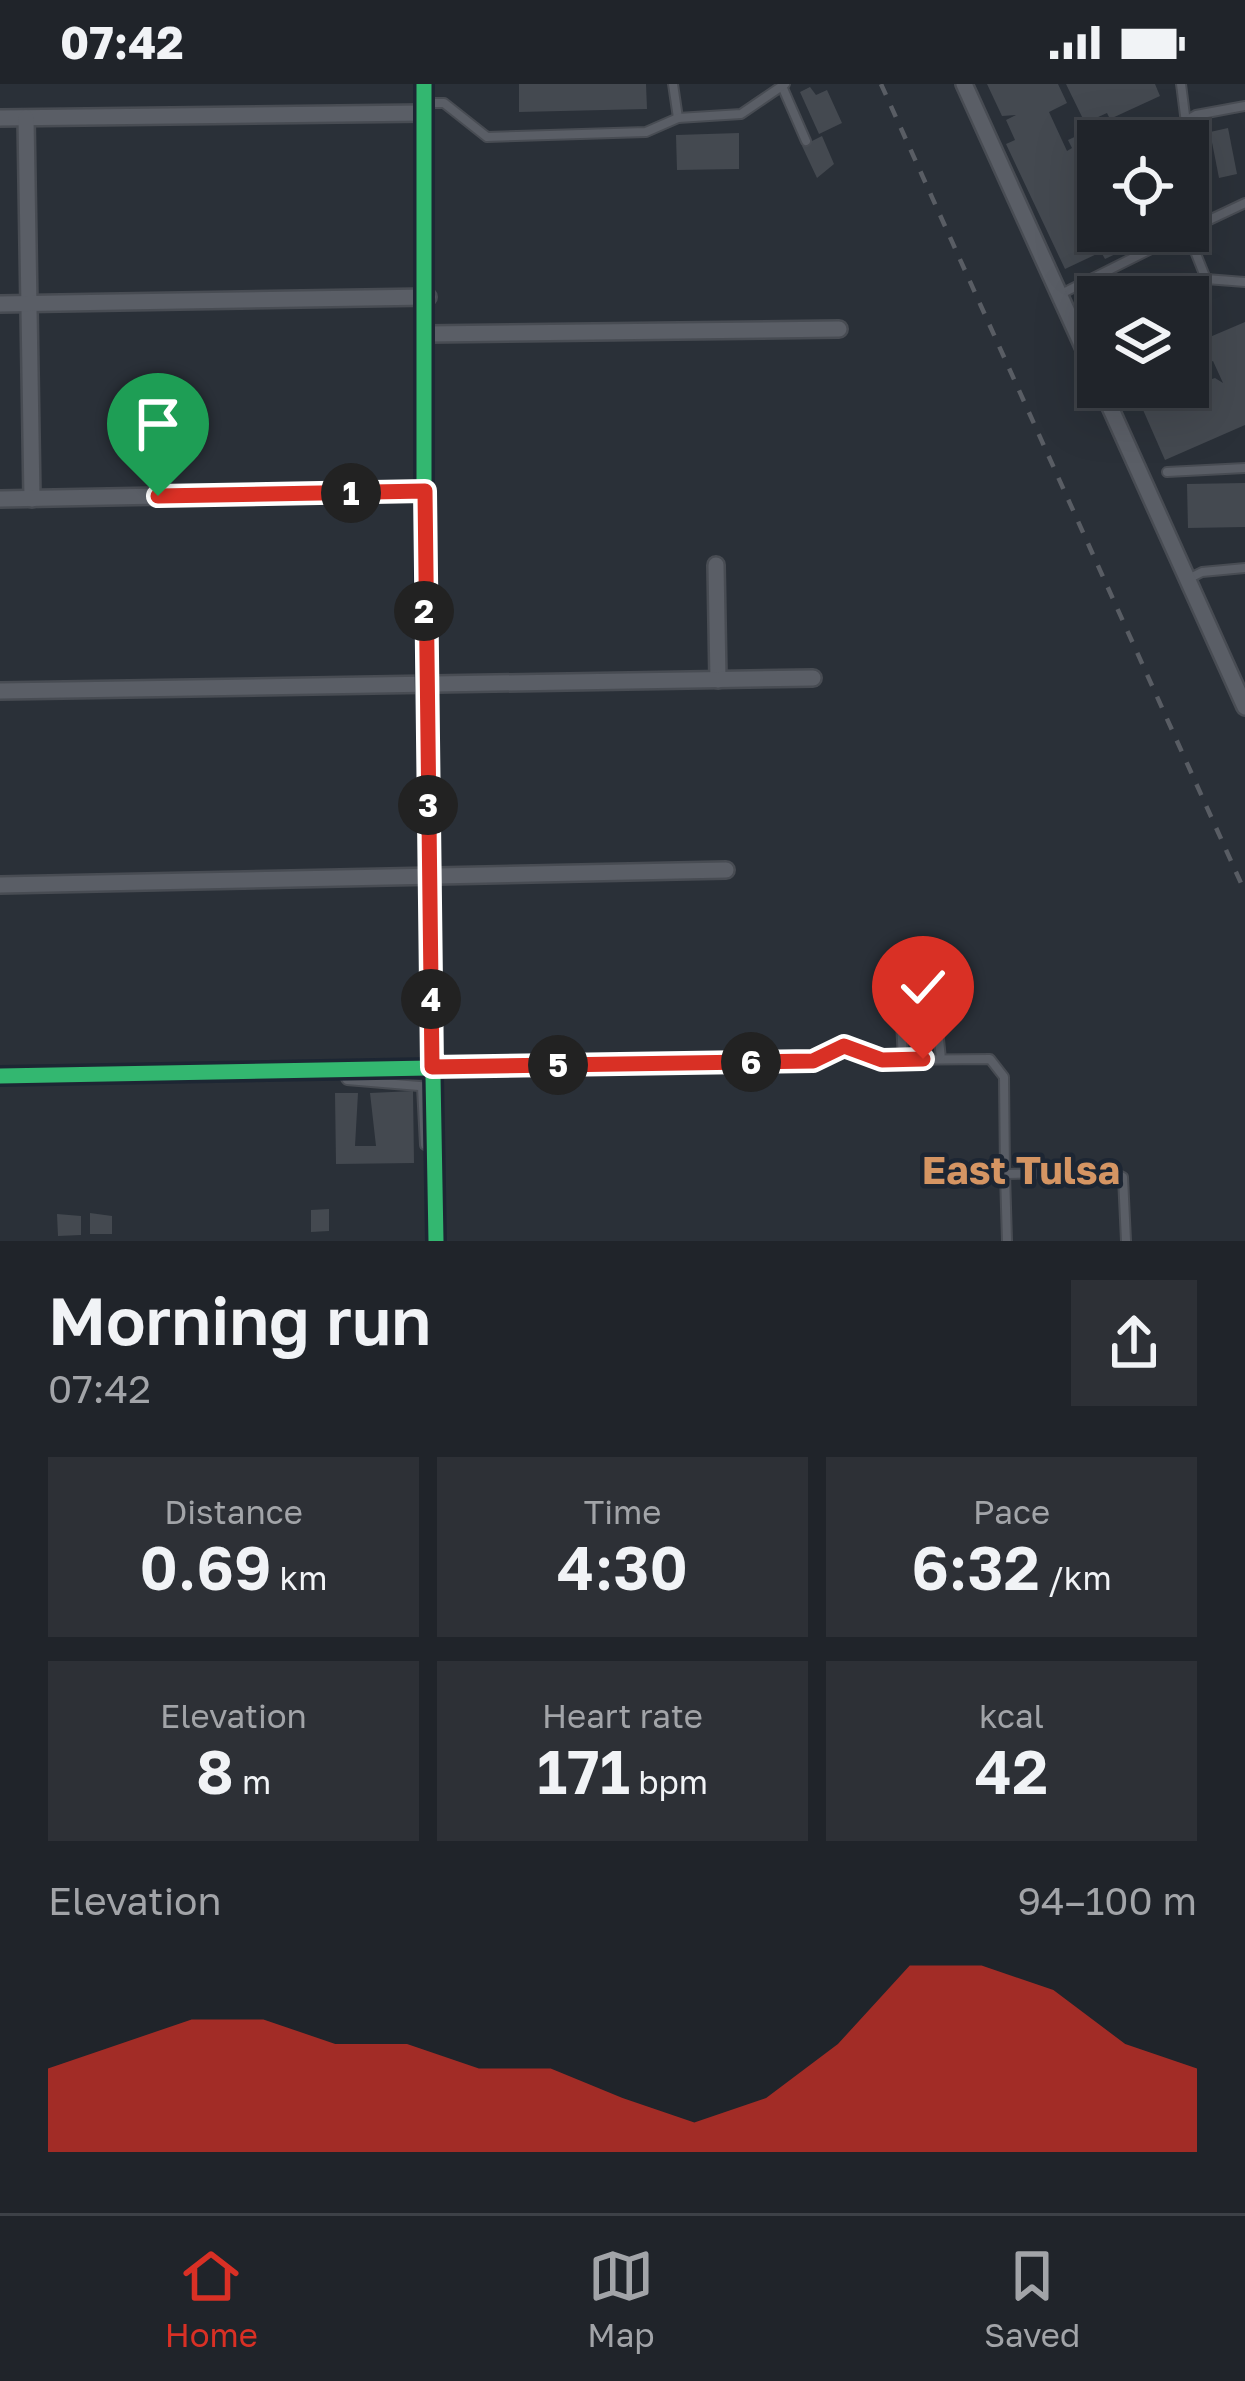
<!DOCTYPE html>
<html lang="en">
<head>
<meta charset="utf-8">
<style>
	body { margin:0; font-family:"Golos Text",sans-serif; background:#2d3036; color:#f1f3f6; height:100vh; display:flex; flex-direction:column; font-size:45px; white-space:nowrap }
	* { box-sizing:border-box; margin:0 }
	p { font-size:39px; color:#a2a4a8 }
	.icon { flex:none; width:66px; height:66px; fill:none; stroke:currentColor; stroke-width:2; stroke-linecap:round; stroke-linejoin:round }
	.map { position:relative; height:1157px; overflow:hidden }
	.side { display:flex; flex-direction:column; background:#20242a; flex:1 }
	.side>* { flex:none }
	.tools { position:absolute; left:1077px; top:36px; display:grid; gap:24px }
	.tools a { display:grid; place-items:center; width:132px; height:132px; border-radius:0px; background:#20242a; box-shadow:0 12px 48px #0002,0 0 0 3px #3d4147; font-size:60px }
	.pin { position:absolute; display:grid; place-items:center; width:102px; height:102px; color:#fff; margin:-123px -51px; border-radius:50% 50% 50% 0; rotate:-45deg; box-shadow:0 0 12px #0007 }
	.pin .icon { rotate:45deg }
	.km { position:absolute; width:60px; height:60px; margin:-30px; border-radius:50%; background:#222; color:#fff; font-size:33px; line-height:60px; text-align:center }
	.round { display:grid; place-items:center; flex:none; width:126px; height:126px; border-radius:0px; background:#2d3036 }
	.headline { display:flex; align-items:center; justify-content:space-between; height:204px; padding:0 48px }
	h1 { font-size:66px; font-weight:600; line-height:90px }
	.stats { display:grid; grid-template-columns:repeat(3,1fr); gap:18px; height:204px; padding:12px 48px }
	.stats div { display:grid; align-content:center; border-radius:0px; background:#2d3036; text-align:center }
	.stats b { font-size:60px; font-weight:600 }
	.stats small { font-size:33px; font-weight:400 }
	.stats p { font-size:33px }
	.chart { height:336px; padding:24px 48px }
	.chart p { display:flex; justify-content:space-between }
	.chart svg { width:100%; height:216px; margin-top:12px; fill:#d93025; opacity:.7 }
	.status { display:flex; justify-content:space-between; align-items:center; height:84px; padding:0 60px; background:#20242a; direction:ltr }
	.status svg { height:33px; fill:currentColor }
	.tab-bar { display:flex; justify-content:space-around; align-items:center; height:168px; border-top:3px solid #3d4147; background:#20242a; font-size:33px; color:#a2a4a8 }
	.tab-bar a { display:grid; justify-items:center; gap:6px }
	.tab-bar .active { color:#d93025 }
	.map>svg:first-child { display:block }
</style>
</head>
<body>
<div class="status"><b>07:42</b><svg viewBox="0 0 49 12"><path d="M0 12V9h3v3zM5 12V6h3v6zM10 12V3h3v9zM15 12V0h3v12zM26 1h20v11H26zM47 4h2v5h-2z"/></svg></div>
<div class="map">
<svg width="1245" height="1157" viewBox="0 0 1245 1157">
	<rect width="100%" height="100%" fill="#2a3038"/>
	<g fill="#444950">
		<polygon points="519,0 646,0 647,25 519,28"/>
		<polygon points="987,0 1058,0 1067,19 1049,28 1067,67 1072,64 1068,56 1083,49 1098,76 1098,147 1141,147 1145,156 1105,175 1101,168 1065,185 1006,60 1015,56 1006,36 1016,31 1002,32"/>
		<polygon points="1066,0 1155,0 1160,12 1110,35 1107,29 1085,39"/>
		<polygon points="810,3 816,11 827,6 842,39 819,50 800,8"/>
		<polygon points="1228,44 1237,90 1219,94 1210,48"/>
		<polygon points="739,49 739,85 677,86 676,51"/>
		<polygon points="822,52 834,80 817,94 802,62"/>
		<polygon points="1245,238 1245,341 1165,376 1133,303 1188,303 1215,294 1223,299 1213,277 1201,282 1191,261"/>
		<polygon points="1245,399 1245,443 1188,444 1187,400"/>
		<polygon points="413,1007 414,1079 336,1080 335,1009 358,1009 355,1062 376,1062 370,1009"/>
		<polygon points="329,1125 329,1147 311,1148 311,1126"/>
		<polygon points="90,1129 112,1132 112,1150 90,1150"/>
		<polygon points="57,1130 81,1132 81,1151 58,1152"/>
	</g>
	<g fill="none" stroke-linecap="round" stroke-linejoin="round">
		<defs>
			<g id="lane">
				<polyline points="673,0 678,34"/>
				<polyline points="1181,0 1186,39"/>
				<polyline points="782,2 806,57"/>
				<polyline points="424,19 444,19 487,53 646,48 678,34 741,30 785,0"/>
				<polyline points="1151,57 1196,31 1245,22"/>
				<polyline points="1188,146 1245,119"/>
				<polyline points="1187,147 1206,195 1245,198"/>
				<polyline points="1061,210 1187,147"/>
				<polyline points="1167,388 1245,384"/>
				<polyline points="1188,495 1202,488 1245,484"/>
				<polyline points="844,962 882,976 990,975 1004,993 1005,1090"/>
				<polyline points="903,974 899,903 928,898 934,906 941,975"/>
				<polyline points="341,987 347,996 431,1003"/>
				<polyline points="422,1003 425,1061 434,1064"/>
				<polyline points="1007,1157 1005,1090 1113,1088 1123,1093 1126,1157"/>
			</g>
			<g id="street">
				<polyline points="424,0 424,496 436,1157"/>
				<polyline points="964,0 1098,296"/>
				<polyline points="0,34 424,29"/>
				<polyline points="26,34 32,415"/>
				<polyline points="0,220 428,213"/>
				<polyline points="428,250 839,245"/>
				<polyline points="1101,303 1245,623"/>
				<polyline points="0,415 425,407"/>
				<polyline points="716,481 718,596"/>
				<polyline points="0,607 813,594"/>
				<polyline points="0,801 726,786"/>
				<polyline points="0,992 813,977 844,962"/>
			</g>
		</defs>
		<use href="#lane" stroke="#484c53" stroke-width="12"/>
		<use href="#street" stroke="#484c53" stroke-width="20"/>
		<use href="#lane" stroke="#5a5e66" stroke-width="8"/>
		<use href="#street" stroke="#5a5e66" stroke-width="15"/>
		<polyline stroke="#595d64" stroke-width="4.5" stroke-dasharray="12 12" stroke-linecap="butt" points="881,0 1245,808"/>
		<defs>
			<g id="cycleway">
				<polyline points="424,0 424,496 436,1157"/>
				<polyline points="0,992 813,977 844,962"/>
			</g>
		</defs>
		<use href="#cycleway" stroke="#1d2633" stroke-width="22"/>
		<use href="#cycleway" stroke="#33b770" stroke-width="15"/>
	</g>
	<g fill="none" stroke-linecap="round" stroke-linejoin="round">
		<defs>
			<polyline id="route" points="158,412 425,407 432,983 813,977 844,962 882,976 923,975"/>
		</defs>
		<use href="#route" stroke="#fff" stroke-width="24"/>
		<use href="#route" stroke="#d93025" stroke-width="15"/>
	</g>
	<g text-anchor="middle" stroke-width="9" stroke-linejoin="round" paint-order="stroke">
		<g font-size="39" font-weight="bold" fill="#d59563" stroke="#1d2633">
			<text x="1021" y="1100">East Tulsa</text>
		</g>
	</g>
</svg>
<div class="tools">
<a><svg class="icon" aria-label="locate" viewBox="0 0 24 24"><circle cx="12" cy="12" r="6"/><path d="M12 2v4M12 18v4M2 12h4M18 12h4"/></svg></a>
<a><svg class="icon" aria-label="layers" viewBox="0 0 24 24"><path d="M12 4l9 5-9 5-9-5zM3 14l9 5 9-5"/></svg></a>
</div>
<div class="pin" style="left:158px;top:412px;background:#1e9e55"><svg class="icon" aria-label="arrive" viewBox="0 0 24 24"><path d="M6 21V4h12l-3 4 3 4H6"/></svg></div>
<div class="pin" style="left:923px;top:975px;background:#d93025"><svg class="icon" aria-label="check" viewBox="0 0 24 24"><path d="M5 12l5 5 9-10"/></svg></div>
<b class="km" style="left:351px;top:409px">1</b>
<b class="km" style="left:424px;top:527px">2</b>
<b class="km" style="left:428px;top:721px">3</b>
<b class="km" style="left:431px;top:915px">4</b>
<b class="km" style="left:558px;top:981px">5</b>
<b class="km" style="left:751px;top:978px">6</b>
</div>
<section class="side">
<div class="headline"><div><h1>Morning run</h1><p>07:42</p></div><a class="round"><svg class="icon" aria-label="share" viewBox="0 0 24 24"><path d="M12 15V3M7 8l5-5 5 5M5 13v7h14v-7"/></svg></a></div>
<div class="stats">
<div><p>Distance</p><b>0.69<small> km</small></b></div>
<div><p>Time</p><b>4:30</b></div>
<div><p>Pace</p><b>6:32<small> /km</small></b></div>
</div>
<div class="stats">
<div><p>Elevation</p><b>8<small> m</small></b></div>
<div><p>Heart rate</p><b>171<small> bpm</small></b></div>
<div><p>kcal</p><b>42</b></div>
</div>
<div class="chart"><p><span>Elevation</span>94–100 m</p>
<svg viewBox="0 0 160 44" preserveAspectRatio="none"><path d="M0 44V27L10 22L20 17L30 17L40 22L50 22L60 27L70 27L80 33L90 38L100 33L110 22L120 6L130 6L140 11L150 22L160 27V44z"/></svg>
</div>
</section>
<nav class="tab-bar">
<a class="active"><svg class="icon" aria-label="home" viewBox="0 0 24 24"><path d="M3 11l9-7 9 7M6 9v11h12V9"/></svg>Home</a>
<a><svg class="icon" aria-label="map" viewBox="0 0 24 24"><path d="M3 6l6-2 6 2 6-2v14l-6 2-6-2-6 2zM9 4v14M15 6v14"/></svg>Map</a>
<a><svg class="icon" aria-label="saved" viewBox="0 0 24 24"><path d="M7 4h10v16l-5-4-5 4z"/></svg>Saved</a>
</nav>
</body>
</html>
